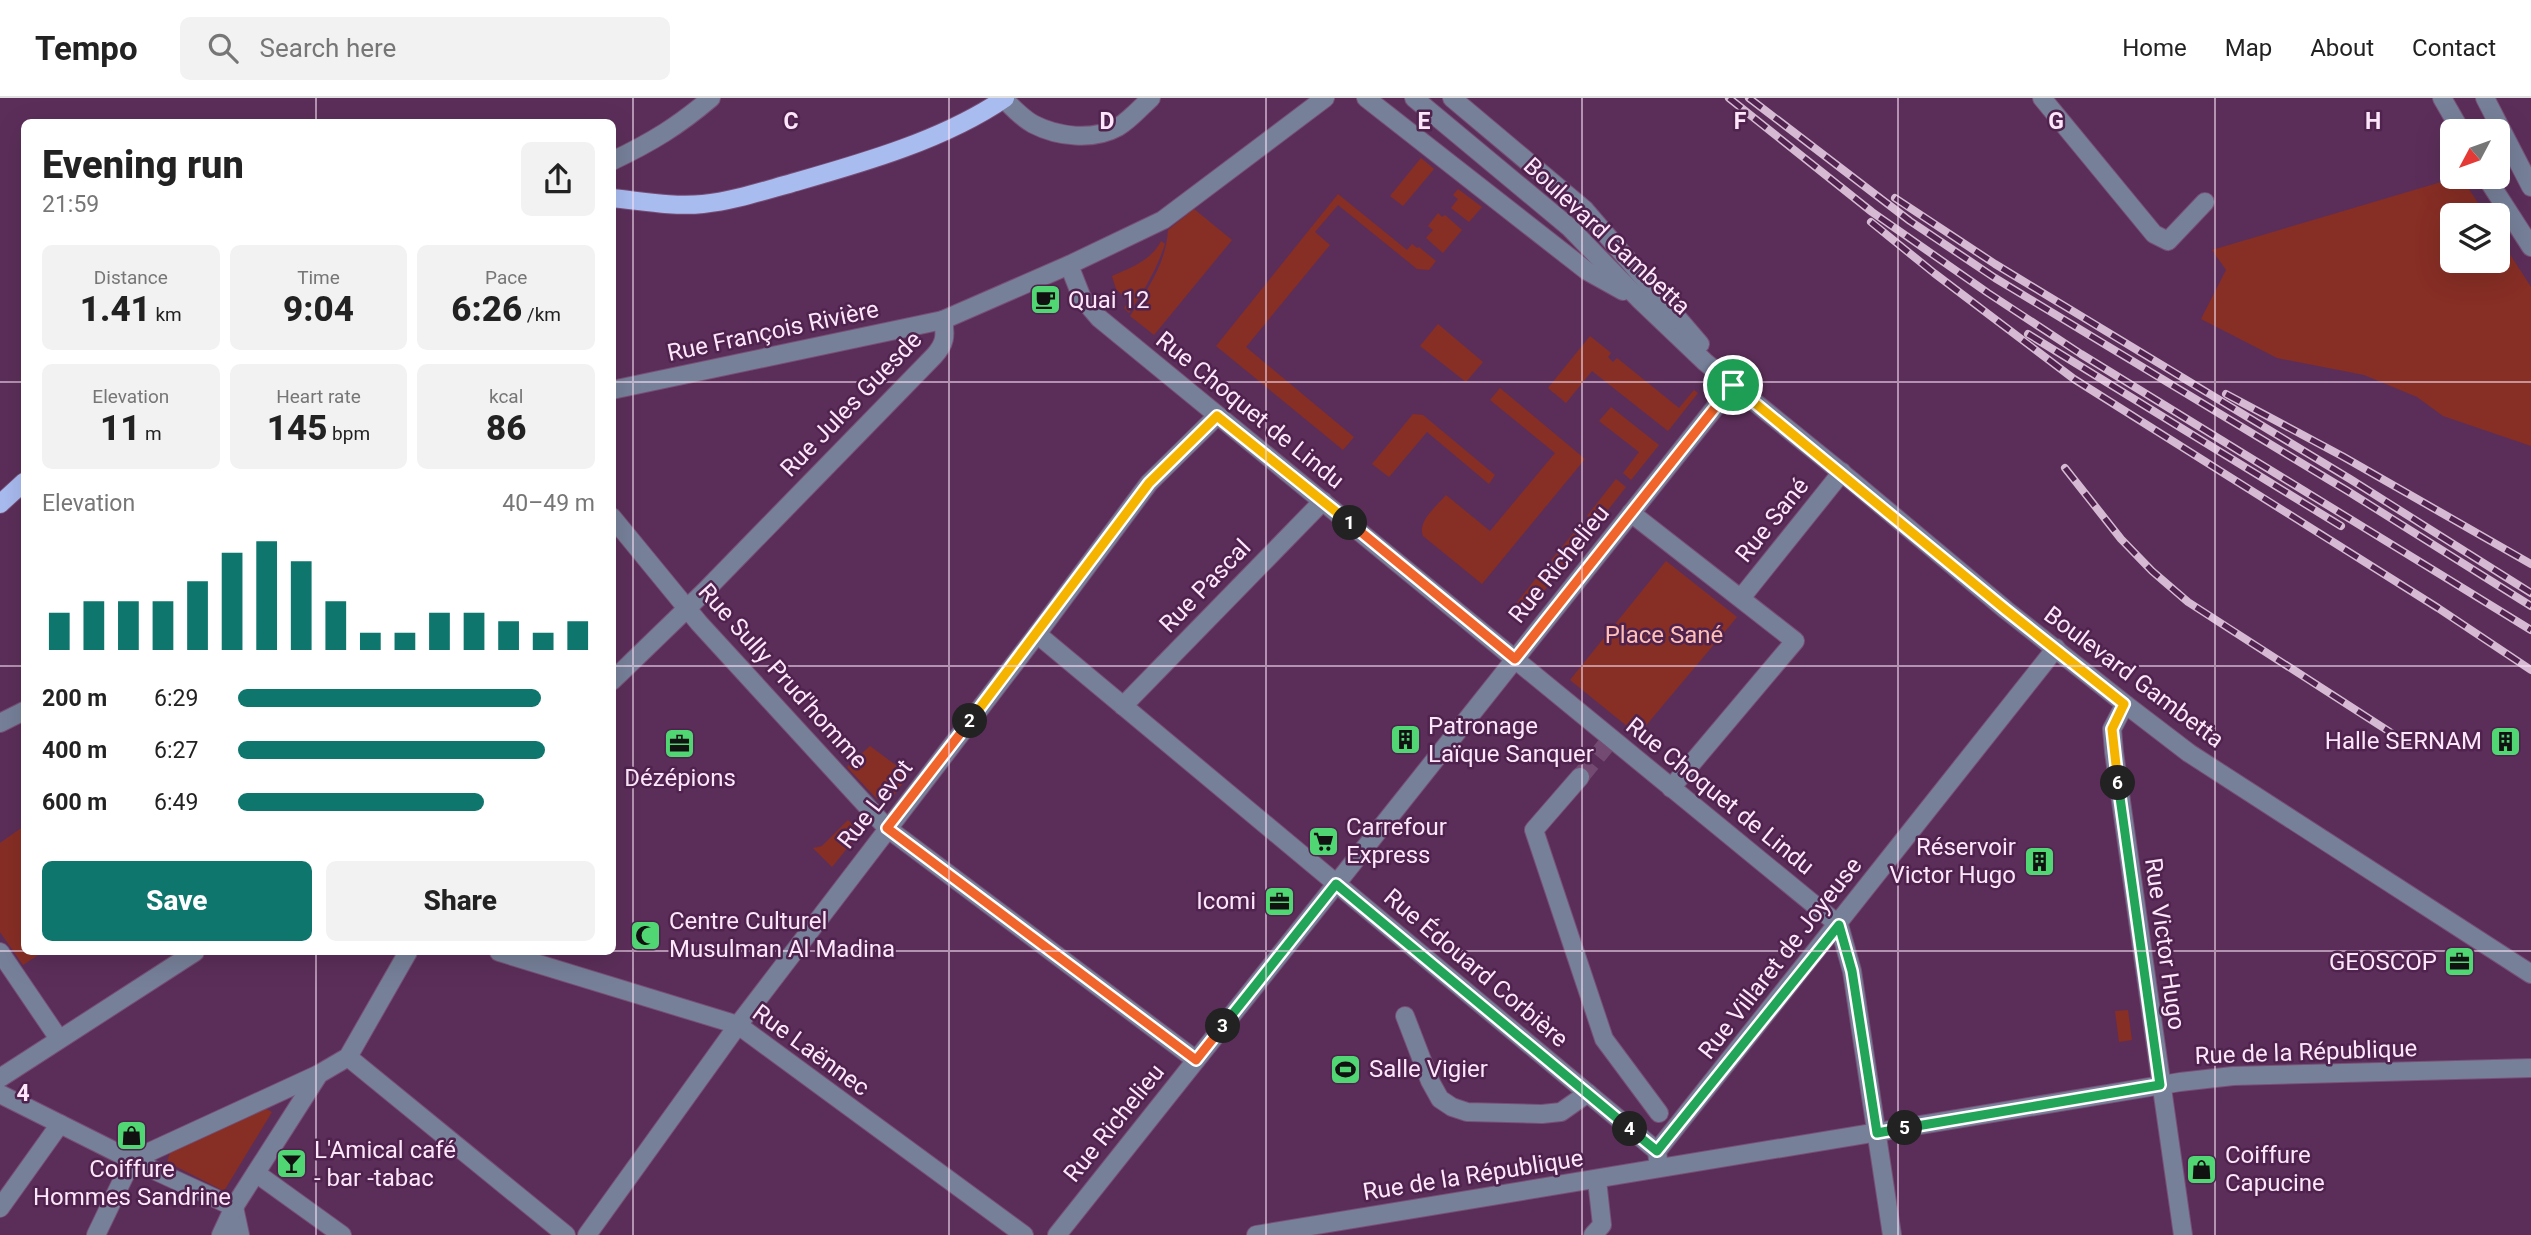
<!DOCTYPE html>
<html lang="en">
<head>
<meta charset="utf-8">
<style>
	body { margin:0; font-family:Roboto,sans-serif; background:#f2f2f2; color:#222; height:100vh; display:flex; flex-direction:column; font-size:26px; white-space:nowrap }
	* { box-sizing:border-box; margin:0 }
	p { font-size:23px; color:#767676 }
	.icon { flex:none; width:38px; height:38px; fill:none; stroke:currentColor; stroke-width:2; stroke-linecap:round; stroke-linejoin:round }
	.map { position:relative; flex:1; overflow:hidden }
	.drawer { position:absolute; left:21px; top:21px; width:595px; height:836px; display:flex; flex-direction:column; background:#fff; border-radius:10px; box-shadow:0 7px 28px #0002 }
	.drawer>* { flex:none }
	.needle { width:46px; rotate:229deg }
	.tools { position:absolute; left:2440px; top:21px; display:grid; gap:14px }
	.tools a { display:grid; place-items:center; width:70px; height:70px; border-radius:10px; background:#fff; box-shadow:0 7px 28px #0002; font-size:35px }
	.pin { position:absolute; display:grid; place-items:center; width:60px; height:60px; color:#fff; margin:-30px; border:4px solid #fff; border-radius:50%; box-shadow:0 2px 7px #0007 }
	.km { position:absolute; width:35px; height:35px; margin:-18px; border-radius:50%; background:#222; color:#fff; font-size:19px; line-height:35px; text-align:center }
	.round { display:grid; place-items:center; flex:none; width:74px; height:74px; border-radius:10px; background:#f2f2f2 }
	.headline { display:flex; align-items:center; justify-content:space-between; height:119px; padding:0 21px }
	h1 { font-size:38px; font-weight:800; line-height:52px }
	.stats { display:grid; grid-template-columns:repeat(3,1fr); gap:10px; height:119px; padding:7px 21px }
	.stats div { display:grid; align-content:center; border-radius:10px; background:#f2f2f2; text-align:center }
	.stats b { font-size:35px; font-weight:800 }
	.stats small { font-size:19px; font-weight:400 }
	.stats p { font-size:19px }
	.chart { height:196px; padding:14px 21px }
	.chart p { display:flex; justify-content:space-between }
	.chart svg { width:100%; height:126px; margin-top:7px; stroke:#0f766e; stroke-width:6 }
	.primary-button { display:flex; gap:14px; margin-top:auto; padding:14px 21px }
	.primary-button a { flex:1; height:80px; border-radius:10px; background:#0f766e; color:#fff; font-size:28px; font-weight:800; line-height:80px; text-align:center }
	.primary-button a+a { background:#f2f2f2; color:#222 }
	ul { padding:0 21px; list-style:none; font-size:23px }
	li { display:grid; grid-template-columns:112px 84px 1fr; align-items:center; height:52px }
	li i { height:18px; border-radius:9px; background:#0f766e }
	header { display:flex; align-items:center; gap:42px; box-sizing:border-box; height:98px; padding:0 35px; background:#fff; border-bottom:2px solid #e0e0e0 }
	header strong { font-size:33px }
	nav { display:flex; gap:38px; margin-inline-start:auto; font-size:24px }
	.search { width:490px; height:63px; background:#f2f2f2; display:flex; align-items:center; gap:18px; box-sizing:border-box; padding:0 24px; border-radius:10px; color:#767676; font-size:26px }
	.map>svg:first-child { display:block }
</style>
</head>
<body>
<header>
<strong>Tempo</strong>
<div class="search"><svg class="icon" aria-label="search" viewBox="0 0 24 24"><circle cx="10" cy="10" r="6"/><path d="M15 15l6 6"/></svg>Search here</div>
<nav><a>Home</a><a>Map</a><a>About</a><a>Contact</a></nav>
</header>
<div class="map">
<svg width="2531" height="1137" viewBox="0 0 2531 1137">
	<rect width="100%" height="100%" fill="#5b2e59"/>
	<g fill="#872e25">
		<polygon points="1421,60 1434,71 1403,108 1390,98"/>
		<polygon points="2458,79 2461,79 2486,117 2452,117 2452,163 2497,163 2497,136 2531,189 2531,348 2443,318 2417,299 2364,277 2277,260 2201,221 2226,172 2212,152"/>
		<polygon points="1458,91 1482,109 1469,124 1451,110 1458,101 1453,97"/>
		<polygon points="1338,96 1407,152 1412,146 1417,150 1419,149 1436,163 1429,172 1417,171 1338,107 1315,134 1330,147 1246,249 1354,339 1343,352 1216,248"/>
		<path d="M1194,111L1232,142L1154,237L1130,218C1148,191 1166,165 1168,132Z"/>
		<polygon points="1438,115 1442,119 1445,117 1462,132 1443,155 1426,140 1433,132 1428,128"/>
		<path d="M1161,143L1165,146C1157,171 1144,193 1129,215L1124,210L1129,203L1116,191L1112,178C1130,170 1152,162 1161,143Z"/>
		<polygon points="1438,226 1483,264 1466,284 1420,248"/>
		<polygon points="1590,238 1611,255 1608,259 1613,264 1617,260 1679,310 1694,292 1698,295 1668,333 1592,273 1566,305 1548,290"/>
		<path d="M1500,290L1585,361L1482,486L1423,438C1417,423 1437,408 1446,397L1490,433L1555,355L1490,302Z"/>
		<polygon points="1611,309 1659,347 1631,382 1623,375 1639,354 1599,323"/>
		<polygon points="1413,316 1423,317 1495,377 1489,386 1427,334 1389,379 1372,366"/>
		<polygon points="1616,381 1626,389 1597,426 1587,418"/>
		<polygon points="1581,426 1591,434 1561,471 1551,462"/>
		<polygon points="1666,463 1737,519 1638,637 1570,582"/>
		<polygon points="1545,469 1556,478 1526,516 1515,507"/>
		<polygon points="870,648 909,677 890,702 877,701 847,669"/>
		<polygon points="848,722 855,729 858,737 832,769 813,750 822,748"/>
		<polygon points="24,728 24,854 43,854 23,867 0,834 0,745"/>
		<polygon points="2128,912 2132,942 2119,944 2115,913"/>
		<polygon points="263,1009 272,1014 224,1093 167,1064 171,1051"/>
	</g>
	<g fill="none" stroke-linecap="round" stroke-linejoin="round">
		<polyline stroke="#734a71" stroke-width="18" stroke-dasharray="18 9" stroke-linecap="butt" points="1580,679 1611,641"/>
		<defs>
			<g id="minor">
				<polyline points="1366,0 1587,173 1623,193"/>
				<polyline points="1414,0 1569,129 1640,202 1705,264 1852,383 2006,512 2125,606 2189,655 2531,876"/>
				<polyline points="1452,0 1585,112 1700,246"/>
				<polyline points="2042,0 2154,136 2168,143 2205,104"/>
				<polyline points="2442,0 2461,33"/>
				<polyline points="2485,0 2531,89"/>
				<path d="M1004,1C1013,10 1022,20 1033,26C1058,39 1093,43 1118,29C1130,22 1141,9 1151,0"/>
				<path d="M612,63C652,44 678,28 711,0"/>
				<polyline points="2486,79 2531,149"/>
				<polyline points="1069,167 1082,200 1099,220 1839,827 1852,873 1892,1137"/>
				<polyline points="612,292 943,222"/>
				<polyline points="1631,415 1795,543 1671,690"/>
				<polyline points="612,419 699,525 887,730 1196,962"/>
				<polyline points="1741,500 1842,374"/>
				<polyline points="1037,536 1657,1053"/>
				<path d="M612,583L704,494L934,258C945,246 946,238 943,222L1069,167L1163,122L1325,0"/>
				<polyline points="2125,606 2112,631 2114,654 2183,1137"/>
				<polyline points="1123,608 1323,403"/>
				<polyline points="0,625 24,613"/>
				<polyline points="1580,679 1534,732 1604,941 1659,1015"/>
				<polyline points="0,854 59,941"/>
				<polyline points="499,854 738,927 1024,1137"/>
				<polyline points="1405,918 1430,983 1440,1001 1452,1009 1467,1014 1542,1016 1561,1014 1588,995"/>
				<polyline points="348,959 566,1137"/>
				<polyline points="0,980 195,854"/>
				<polyline points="0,996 132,1062 234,1109"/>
				<polyline points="1658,1062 1657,1053 2056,550"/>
				<polyline points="256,1075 342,1137"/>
				<polyline points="234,1109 240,1137"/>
				<polyline points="0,1110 60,1026"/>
				<polyline points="96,1137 132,1062 319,976"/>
				<polyline points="221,1137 234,1109 319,976 348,959 408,854"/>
				<polyline points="587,1137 738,927 1037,536 1149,385 1217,318"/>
				<polyline points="1057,1137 1733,287"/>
				<polyline points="1256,1137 2180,984 2233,978 2531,970"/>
				<polyline points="1593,1137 1602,1127 1597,1082"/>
			</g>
			<g id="major">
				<path d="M612,100C642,103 673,109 703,106C733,103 763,93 792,85C862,65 944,42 1005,0"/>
				<polyline points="0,406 24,384"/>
			</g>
		</defs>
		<use href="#minor" stroke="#784f76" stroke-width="20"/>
		<use href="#major" stroke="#784f76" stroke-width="20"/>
		<use href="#minor" stroke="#768099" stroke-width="18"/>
		<use href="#major" stroke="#a9bcf0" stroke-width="18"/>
		<defs>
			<g id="rail">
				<polyline points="1729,0 1872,114 1988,195 2081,256 2531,532"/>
				<polyline points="1749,0 1910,123 1995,180 2346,392 2531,508"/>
				<polyline points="1895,100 1995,166 2350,381 2531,495"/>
				<polyline points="1871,124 1934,175 2074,281 2438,510 2531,572"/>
				<polyline points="2028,236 2341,428"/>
				<polyline points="2226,296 2342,358 2531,466"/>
				<polyline points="2065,370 2121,441 2152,473 2188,504 2407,645"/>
			</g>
		</defs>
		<use href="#rail" stroke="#d6bad4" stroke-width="8"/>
		<use href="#rail" stroke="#4f234e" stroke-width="5" stroke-dasharray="16" stroke-linecap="butt"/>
	</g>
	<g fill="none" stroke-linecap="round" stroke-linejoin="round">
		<defs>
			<polyline id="split-1" points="1350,425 1515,561 1733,287"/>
			<polyline id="split-2" points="970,623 1149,385 1217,318 1350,425"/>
			<polyline id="split-3" points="970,623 887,730 1196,962 1223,928"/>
			<polyline id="split-4" points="1223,928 1336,786 1630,1031"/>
			<polyline id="split-5" points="1630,1031 1657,1053 1839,827 1852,873 1877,1035 1905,1030"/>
			<polyline id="split-6" points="1905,1030 2160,987 2118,685"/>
			<polyline id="split-7" points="1733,287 2006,512 2124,606 2112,631 2118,685"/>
		</defs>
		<use href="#split-1" stroke="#fff" stroke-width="14"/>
		<use href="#split-2" stroke="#fff" stroke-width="14"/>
		<use href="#split-3" stroke="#fff" stroke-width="14"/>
		<use href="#split-4" stroke="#fff" stroke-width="14"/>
		<use href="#split-5" stroke="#fff" stroke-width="14"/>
		<use href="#split-6" stroke="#fff" stroke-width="14"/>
		<use href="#split-7" stroke="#fff" stroke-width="14"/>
		<use href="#split-1" stroke="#f0652b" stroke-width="9"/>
		<use href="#split-2" stroke="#f5b400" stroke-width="9"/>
		<use href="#split-3" stroke="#f0652b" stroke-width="9"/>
		<use href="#split-4" stroke="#22a559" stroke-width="9"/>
		<use href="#split-5" stroke="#22a559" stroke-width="9"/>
		<use href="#split-6" stroke="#22a559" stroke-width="9"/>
		<use href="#split-7" stroke="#f5b400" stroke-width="9"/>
	</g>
	<path fill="none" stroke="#fde6fa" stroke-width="2" stroke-opacity="0.55" d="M316,0V24M633,0V1137M949,0V1137M1266,0V1137M1582,0V1137M1898,0V1137M2215,0V1137M0,284H24M612,284H2531M0,568H24M612,568H2531M0,853H24M612,853H2531M316,854V1137"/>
	<defs>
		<symbol id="cafe-square" viewBox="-11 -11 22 22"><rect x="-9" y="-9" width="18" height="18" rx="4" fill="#51d674" stroke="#4f234e"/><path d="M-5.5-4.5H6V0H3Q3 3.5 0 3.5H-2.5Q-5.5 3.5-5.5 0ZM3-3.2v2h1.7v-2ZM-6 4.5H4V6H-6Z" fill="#111"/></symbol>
		<symbol id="building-square" viewBox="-11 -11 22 22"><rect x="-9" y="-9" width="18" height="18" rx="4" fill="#51d674" stroke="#4f234e"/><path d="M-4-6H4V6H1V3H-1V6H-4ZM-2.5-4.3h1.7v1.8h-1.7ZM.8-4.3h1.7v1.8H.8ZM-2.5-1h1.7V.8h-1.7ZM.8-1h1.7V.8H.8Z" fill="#111"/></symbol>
		<symbol id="office-square" viewBox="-11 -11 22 22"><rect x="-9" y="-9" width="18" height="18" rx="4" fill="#51d674" stroke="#4f234e"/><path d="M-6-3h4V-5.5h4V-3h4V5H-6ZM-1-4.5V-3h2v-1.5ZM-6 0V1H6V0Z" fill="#111"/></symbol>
		<symbol id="supermarket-square" viewBox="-11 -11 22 22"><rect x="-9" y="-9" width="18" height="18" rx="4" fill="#51d674" stroke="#4f234e"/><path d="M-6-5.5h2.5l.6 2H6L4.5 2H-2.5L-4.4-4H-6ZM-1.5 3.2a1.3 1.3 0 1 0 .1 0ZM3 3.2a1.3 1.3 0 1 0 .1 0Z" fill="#111"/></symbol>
		<symbol id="mosque-square" viewBox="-11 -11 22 22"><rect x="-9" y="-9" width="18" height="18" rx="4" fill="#51d674" stroke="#4f234e"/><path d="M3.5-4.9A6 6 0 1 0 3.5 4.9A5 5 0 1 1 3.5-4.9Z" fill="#111"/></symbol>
		<symbol id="stadium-square" viewBox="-11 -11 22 22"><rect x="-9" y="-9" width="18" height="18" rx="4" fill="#51d674" stroke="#4f234e"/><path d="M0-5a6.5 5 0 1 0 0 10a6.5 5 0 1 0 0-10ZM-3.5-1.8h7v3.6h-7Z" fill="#111"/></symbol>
		<symbol id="shop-square" viewBox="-11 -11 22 22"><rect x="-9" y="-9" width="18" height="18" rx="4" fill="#51d674" stroke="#4f234e"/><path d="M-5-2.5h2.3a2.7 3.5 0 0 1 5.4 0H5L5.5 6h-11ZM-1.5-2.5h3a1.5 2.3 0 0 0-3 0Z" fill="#111"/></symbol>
		<symbol id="bar-square" viewBox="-11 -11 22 22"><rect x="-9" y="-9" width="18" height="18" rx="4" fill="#51d674" stroke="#4f234e"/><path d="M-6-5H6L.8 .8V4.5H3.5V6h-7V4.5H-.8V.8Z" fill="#111"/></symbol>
	</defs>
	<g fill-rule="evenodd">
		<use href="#cafe-square" x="1028" y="184" width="35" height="35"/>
		<use href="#building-square" x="1388" y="624" width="35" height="35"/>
		<use href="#building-square" x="2488" y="626" width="35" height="35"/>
		<use href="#office-square" x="662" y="628" width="35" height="35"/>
		<use href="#supermarket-square" x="1306" y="726" width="35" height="35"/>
		<use href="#building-square" x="2022" y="746" width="35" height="35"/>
		<use href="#office-square" x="1262" y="786" width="35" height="35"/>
		<use href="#mosque-square" x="628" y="820" width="35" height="35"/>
		<use href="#office-square" x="2442" y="846" width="35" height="35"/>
		<use href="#stadium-square" x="1328" y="954" width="35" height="35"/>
		<use href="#shop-square" x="114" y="1020" width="35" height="35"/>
		<use href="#bar-square" x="274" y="1048" width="35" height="35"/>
		<use href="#shop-square" x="2184" y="1054" width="35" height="35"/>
	</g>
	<g text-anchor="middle" stroke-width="5" stroke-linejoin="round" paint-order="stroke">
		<g font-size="24" fill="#fde6fa" stroke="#4f234e">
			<text transform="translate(1607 138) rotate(43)" y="8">Boulevard Gambetta</text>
			<text transform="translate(773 233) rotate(-12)" y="8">Rue François Rivière</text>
			<text transform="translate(851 306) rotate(-46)" y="8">Rue Jules Guesde</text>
			<text transform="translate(1250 312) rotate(39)" y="8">Rue Choquet de Lindu</text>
			<text transform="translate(1772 422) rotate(-51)" y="8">Rue Sané</text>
			<text transform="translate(1559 466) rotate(-51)" y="8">Rue Richelieu</text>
			<text transform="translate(1205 488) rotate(-46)" y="8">Rue Pascal</text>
			<text transform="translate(783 578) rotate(48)" y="8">Rue Sully Prud'homme</text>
			<text transform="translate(2134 579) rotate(37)" y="8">Boulevard Gambetta</text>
			<text transform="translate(1720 698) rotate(39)" y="8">Rue Choquet de Lindu</text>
			<text transform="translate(875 706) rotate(-52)" y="8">Rue Levot</text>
			<text transform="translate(2165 846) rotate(82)" y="8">Rue Victor Hugo</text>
			<text transform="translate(1780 860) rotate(-52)" y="8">Rue Villaret de Joyeuse</text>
			<text transform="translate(1476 870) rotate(40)" y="8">Rue Édouard Corbière</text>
			<text transform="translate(811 952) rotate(36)" y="8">Rue Laënnec</text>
			<text transform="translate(2306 954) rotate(-2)" y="8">Rue de la République</text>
			<text transform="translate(1114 1025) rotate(-51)" y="8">Rue Richelieu</text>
			<text transform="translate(1473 1077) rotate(-9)" y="8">Rue de la République</text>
		</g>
		<g font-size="24" fill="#fde6fa" stroke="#4f234e" text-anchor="start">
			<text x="1068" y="210">Quai 12</text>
			<text x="1428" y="636">Patronage<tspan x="1428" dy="28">Laïque Sanquer</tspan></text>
			<text x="2482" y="651" text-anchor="end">Halle SERNAM</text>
			<text x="680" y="688" text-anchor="middle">Dézépions</text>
			<text x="1346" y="737">Carrefour<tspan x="1346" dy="28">Express</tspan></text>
			<text x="2016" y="757" text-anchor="end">Réservoir<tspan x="2016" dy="28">Victor Hugo</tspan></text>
			<text x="1256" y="811" text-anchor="end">Icomi</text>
			<text x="669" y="831">Centre Culturel<tspan x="669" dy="28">Musulman Al Madina</tspan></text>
			<text x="2437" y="872" text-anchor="end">GEOSCOP</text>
			<text x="1369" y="979">Salle Vigier</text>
			<text x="314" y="1060">L'Amical café<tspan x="314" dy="28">- bar -tabac</tspan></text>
			<text x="2225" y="1065">Coiffure<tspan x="2225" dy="28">Capucine</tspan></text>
			<text x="132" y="1079" text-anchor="middle">Coiffure<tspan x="132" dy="28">Hommes Sandrine</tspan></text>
		</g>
		<g font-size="24" fill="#febfb5" stroke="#4f234e">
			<text x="1664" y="545">Place Sané</text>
		</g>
	</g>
	<g font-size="23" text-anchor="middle" font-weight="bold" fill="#fde6fa" stroke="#4f234e" stroke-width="5" stroke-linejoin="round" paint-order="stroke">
		<text x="791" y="31">C</text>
		<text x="1107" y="31">D</text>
		<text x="1424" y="31">E</text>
		<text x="1740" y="31">F</text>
		<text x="2056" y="31">G</text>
		<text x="2373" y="31">H</text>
		<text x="23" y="1003">4</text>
	</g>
</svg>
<div class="tools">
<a><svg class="needle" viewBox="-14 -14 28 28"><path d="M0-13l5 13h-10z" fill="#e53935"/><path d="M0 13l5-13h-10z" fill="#767676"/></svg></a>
<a><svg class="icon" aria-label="layers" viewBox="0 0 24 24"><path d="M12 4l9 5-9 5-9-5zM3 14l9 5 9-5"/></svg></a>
</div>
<div class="pin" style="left:1733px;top:287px;background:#1e9e55"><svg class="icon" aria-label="arrive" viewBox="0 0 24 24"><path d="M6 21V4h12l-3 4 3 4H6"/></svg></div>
<b class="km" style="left:1350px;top:425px">1</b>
<b class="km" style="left:970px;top:623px">2</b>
<b class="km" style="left:1223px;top:928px">3</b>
<b class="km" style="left:1630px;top:1031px">4</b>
<b class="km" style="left:1905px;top:1030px">5</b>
<b class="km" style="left:2118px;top:685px">6</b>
<section class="drawer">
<div class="headline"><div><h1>Evening run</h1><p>21:59</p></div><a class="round"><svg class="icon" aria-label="share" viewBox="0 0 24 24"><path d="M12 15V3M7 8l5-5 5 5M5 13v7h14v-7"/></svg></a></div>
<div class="stats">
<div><p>Distance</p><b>1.41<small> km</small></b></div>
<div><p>Time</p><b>9:04</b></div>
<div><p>Pace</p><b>6:26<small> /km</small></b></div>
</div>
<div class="stats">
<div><p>Elevation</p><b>11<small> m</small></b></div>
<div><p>Heart rate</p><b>145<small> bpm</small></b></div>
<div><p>kcal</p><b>86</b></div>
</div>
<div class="chart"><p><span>Elevation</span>40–49 m</p>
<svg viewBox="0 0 160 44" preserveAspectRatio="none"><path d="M5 44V31M15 44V27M25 44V27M35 44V27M45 44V20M55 44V10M65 44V6M75 44V13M85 44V27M95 44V38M105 44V38M115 44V31M125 44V31M135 44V34M145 44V38M155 44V34"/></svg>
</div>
<ul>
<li><b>200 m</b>6:29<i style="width:85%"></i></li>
<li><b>400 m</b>6:27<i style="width:86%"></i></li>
<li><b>600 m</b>6:49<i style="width:69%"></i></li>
</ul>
<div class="primary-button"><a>Save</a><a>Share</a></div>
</section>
</div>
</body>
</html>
